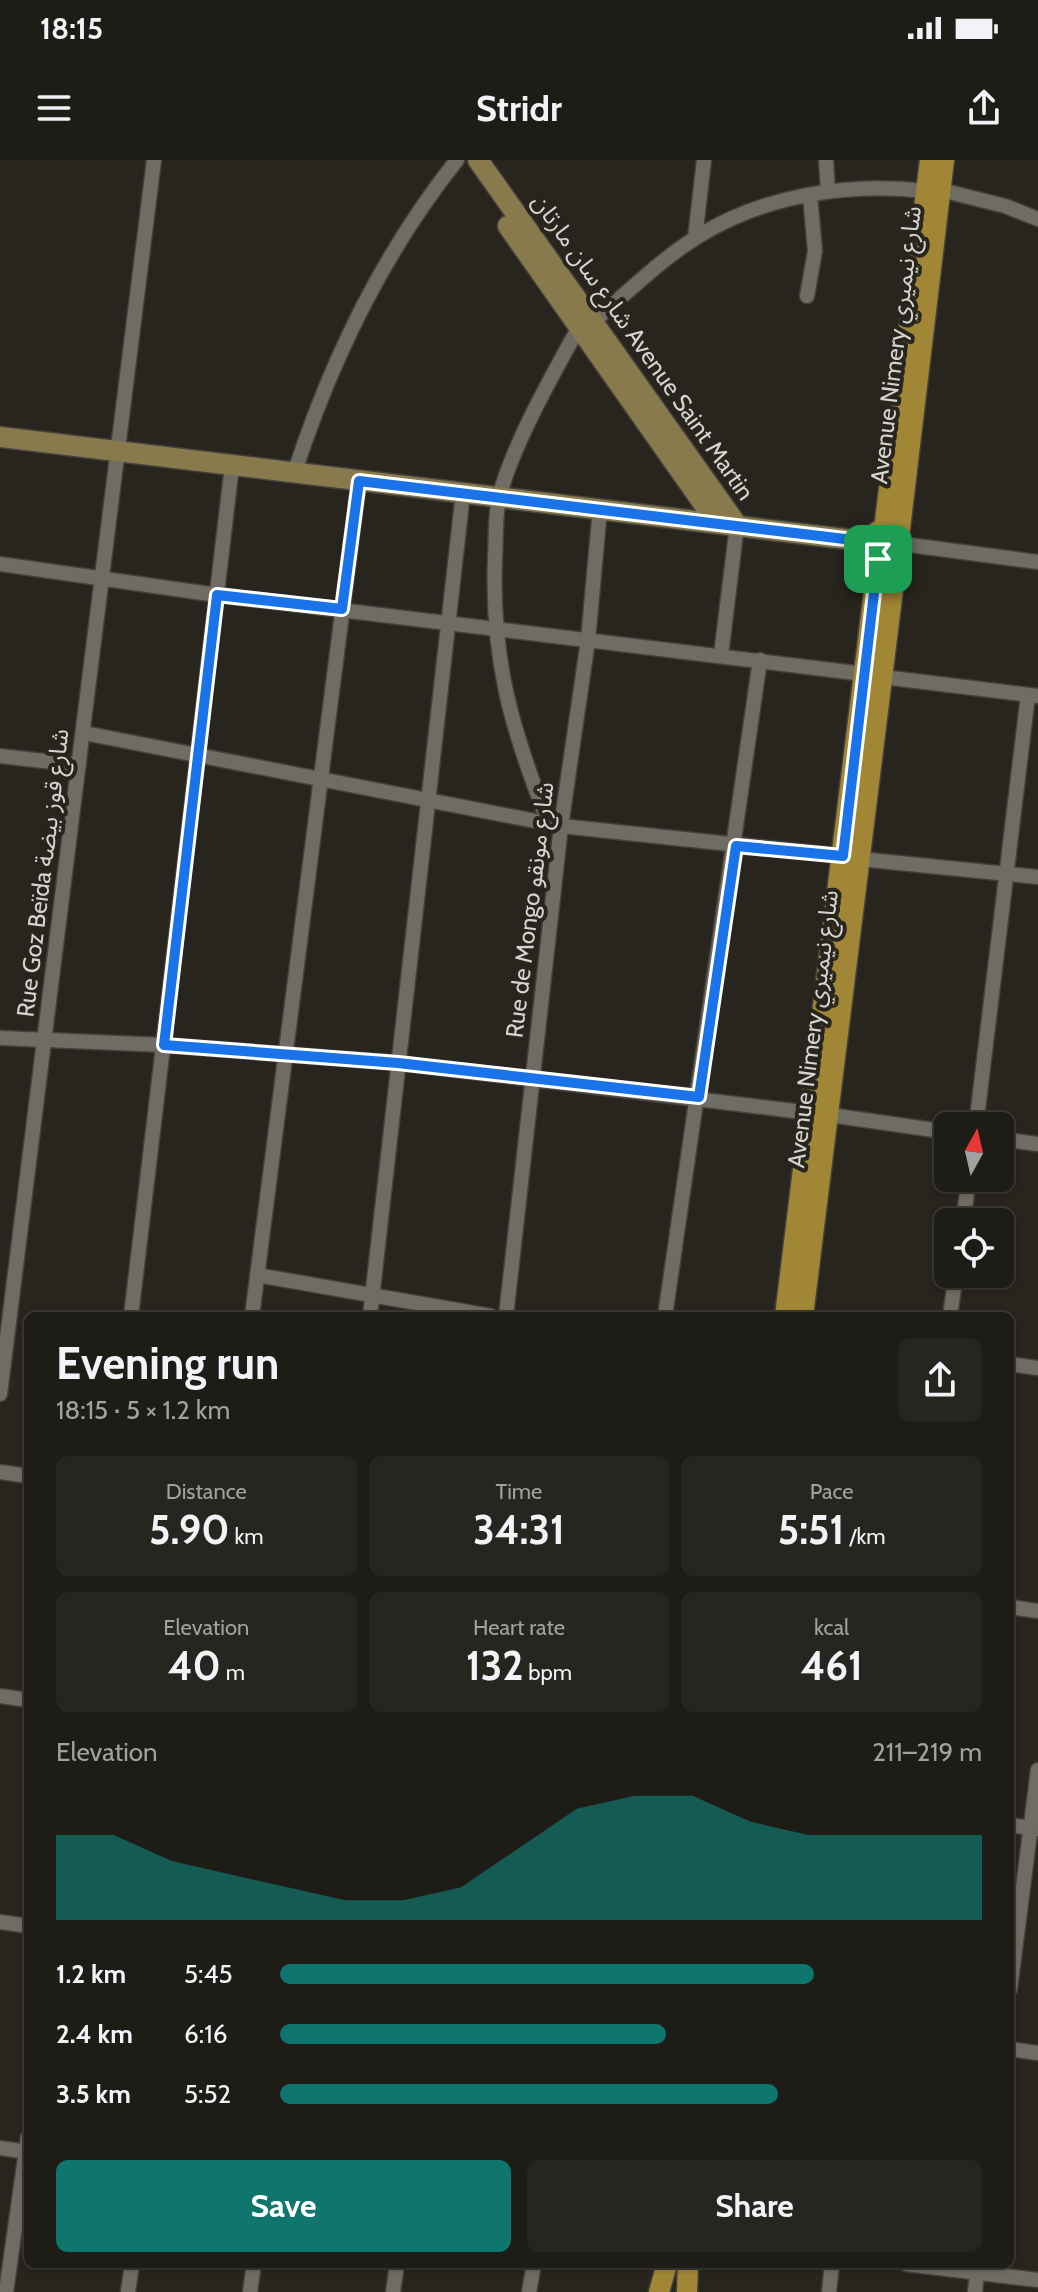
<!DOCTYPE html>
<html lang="en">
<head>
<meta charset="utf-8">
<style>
	body { margin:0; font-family:Cabin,"Noto Sans Arabic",sans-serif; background:#26251f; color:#f1f3f6; height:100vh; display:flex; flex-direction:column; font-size:30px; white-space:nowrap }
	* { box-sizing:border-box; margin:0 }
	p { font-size:26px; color:#a1a1a1 }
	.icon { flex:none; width:44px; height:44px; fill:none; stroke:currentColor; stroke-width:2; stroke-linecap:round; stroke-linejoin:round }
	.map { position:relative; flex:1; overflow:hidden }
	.panel { position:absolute; left:24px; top:1152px; width:990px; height:956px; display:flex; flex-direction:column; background:#1e1c16; border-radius:12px; box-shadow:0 2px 6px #0004,0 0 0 2px #3c3a35 }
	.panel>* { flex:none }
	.needle { width:52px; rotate:8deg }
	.tools { position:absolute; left:934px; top:952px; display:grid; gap:16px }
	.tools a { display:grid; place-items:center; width:80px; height:80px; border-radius:12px; background:#1e1c16; box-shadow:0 2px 6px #0004,0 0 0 2px #3c3a35; font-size:40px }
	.pin { position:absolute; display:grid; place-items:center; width:68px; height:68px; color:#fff; margin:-34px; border-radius:16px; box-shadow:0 4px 12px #0006 }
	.round { display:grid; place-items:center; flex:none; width:84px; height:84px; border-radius:12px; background:#26251f }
	.head { display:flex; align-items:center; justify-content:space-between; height:136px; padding:0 32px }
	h1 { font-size:44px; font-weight:800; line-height:60px }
	.metrics { display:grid; grid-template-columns:repeat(3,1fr); gap:12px; height:136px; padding:8px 32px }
	.metrics div { display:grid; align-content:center; border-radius:12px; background:#26251f; text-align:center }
	.metrics b { font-size:40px; font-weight:800 }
	.metrics small { font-size:22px; font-weight:400 }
	.metrics p { font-size:22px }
	.chart { height:224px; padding:16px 32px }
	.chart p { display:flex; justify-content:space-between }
	.chart svg { width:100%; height:144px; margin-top:8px; fill:#0f766e; opacity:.7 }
	.primary-button { display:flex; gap:16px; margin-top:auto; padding:16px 32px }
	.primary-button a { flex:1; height:92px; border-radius:12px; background:#0f766e; color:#fff; font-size:32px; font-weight:800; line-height:92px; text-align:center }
	.primary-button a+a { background:#26251f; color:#f1f3f6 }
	ul { padding:0 32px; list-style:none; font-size:26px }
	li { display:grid; grid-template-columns:128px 96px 1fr; align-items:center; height:60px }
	li i { height:20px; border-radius:10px; background:#0f766e }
	.status { display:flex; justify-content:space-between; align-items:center; height:56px; padding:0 40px; background:#1e1c16; direction:ltr }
	.status svg { height:22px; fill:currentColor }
	header { display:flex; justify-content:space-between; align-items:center; height:104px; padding:0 32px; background:#1e1c16; font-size:36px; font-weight:800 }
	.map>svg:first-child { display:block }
</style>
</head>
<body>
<div class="status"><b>18:15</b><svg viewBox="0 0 49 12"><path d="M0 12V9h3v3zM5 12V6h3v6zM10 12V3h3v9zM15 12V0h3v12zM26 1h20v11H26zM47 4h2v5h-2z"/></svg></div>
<header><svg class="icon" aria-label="menu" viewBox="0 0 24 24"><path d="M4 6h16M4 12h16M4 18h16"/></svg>Stridr<svg class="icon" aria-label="share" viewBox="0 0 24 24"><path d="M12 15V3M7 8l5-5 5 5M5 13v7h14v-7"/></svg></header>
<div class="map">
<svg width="1038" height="2132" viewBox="0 0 1038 2132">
	<rect width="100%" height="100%" fill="#28251e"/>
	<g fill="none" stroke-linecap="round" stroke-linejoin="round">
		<defs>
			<g id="street">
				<polyline points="826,0 828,31"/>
				<polyline points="941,30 1005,46 1038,59"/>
				<polyline points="695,78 704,0"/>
				<polyline points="807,136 815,91 810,35"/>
				<path d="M593,162C626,134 660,100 697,77C764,35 849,22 926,31"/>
				<path d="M294,314C331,200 382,94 457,0"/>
				<polyline points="902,384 1038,402"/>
				<polyline points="0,404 217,435 864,514"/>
				<polyline points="721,495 737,365"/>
				<polyline points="883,517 1038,536"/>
				<polyline points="84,573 561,666 843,696"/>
				<polyline points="0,596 79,605"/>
				<path d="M549,664C512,571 491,500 495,398C496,379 495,357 499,338C512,286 553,214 579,167"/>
				<polyline points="860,699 1038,717"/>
				<polyline points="0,878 164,885 398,903 811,953"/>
				<polyline points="830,955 948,972"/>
				<polyline points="976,966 1028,535"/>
				<polyline points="1000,979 1038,984"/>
				<polyline points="963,1062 969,1018"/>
				<polyline points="257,1115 491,1156"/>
				<polyline points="131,1156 232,306"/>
				<polyline points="252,1156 359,321"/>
				<polyline points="370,1156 463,333"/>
				<polyline points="506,1156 561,666 588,480 600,349"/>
				<polyline points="665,1156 760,500"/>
				<polyline points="950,1156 956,1114"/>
				<polyline points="1010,1204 1038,1208"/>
				<polyline points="0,1234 154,0"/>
				<polyline points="0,1312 28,1316"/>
				<polyline points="1010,1447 1038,1451"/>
				<polyline points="0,1536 28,1540"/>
				<polyline points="1010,1665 1037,1669"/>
				<polyline points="0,1762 28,1766"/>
				<polyline points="1010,1829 1038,1610"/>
				<polyline points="1010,1889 1038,1893"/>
				<polyline points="0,1988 28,1992"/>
				<polyline points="906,2104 1038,2120"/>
				<polyline points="6,2132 28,1977"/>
				<polyline points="128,2132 132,2104"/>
				<polyline points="250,2132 254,2104"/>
				<polyline points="393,2132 397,2104"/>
				<polyline points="529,2132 534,2104"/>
				<polyline points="829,2132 832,2104"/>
				<polyline points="975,2132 978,2105"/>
			</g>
			<g id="secondary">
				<polyline points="478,0 737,365"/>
				<polyline points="508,66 717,363"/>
				<polyline points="0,277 870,382"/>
			</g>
			<g id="primary">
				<polyline points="884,369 930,0"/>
				<circle cx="886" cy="385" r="16"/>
				<polyline points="899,377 944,0"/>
				<polyline points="785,1156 878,399"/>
				<polyline points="803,1156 897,397"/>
				<polyline points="659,2132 667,2104"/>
				<polyline points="687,2132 688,2104"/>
			</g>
		</defs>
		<use href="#street" stroke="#44413c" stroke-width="17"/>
		<use href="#secondary" stroke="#44413c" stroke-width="23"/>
		<use href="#primary" stroke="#44413c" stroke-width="23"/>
		<use href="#street" stroke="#6f6c63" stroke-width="14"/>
		<use href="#secondary" stroke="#887a4c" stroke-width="20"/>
		<use href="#primary" stroke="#a18735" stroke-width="20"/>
	</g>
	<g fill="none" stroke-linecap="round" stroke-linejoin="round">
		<defs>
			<polygon id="route" points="359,321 870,382 870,389 878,399 843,696 736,686 699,937 398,903 164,885 217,435 342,449"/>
		</defs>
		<use href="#route" stroke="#fff" stroke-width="16"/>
		<use href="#route" stroke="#1a73e8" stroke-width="10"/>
	</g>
	<g text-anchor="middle" stroke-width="8" stroke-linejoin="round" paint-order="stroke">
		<g font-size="24" fill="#d6d4cf" stroke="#28251e">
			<text transform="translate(896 185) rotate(-83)" y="8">Avenue Nimery شارع نيميري</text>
			<text transform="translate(643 187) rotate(55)" y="8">شارع سان مارتان Avenue Saint Martin</text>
			<text transform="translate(43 713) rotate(-83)" y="8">Rue Goz Beïda شارع قوز بيضة</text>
			<text transform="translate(530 750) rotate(-83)" y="8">Rue de Mongo شارع مونقو</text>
			<text transform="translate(813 869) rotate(-83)" y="8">Avenue Nimery شارع نيميري</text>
		</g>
	</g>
</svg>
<div class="tools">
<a><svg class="needle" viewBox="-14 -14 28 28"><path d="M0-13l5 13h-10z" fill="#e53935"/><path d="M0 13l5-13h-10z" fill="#a1a1a1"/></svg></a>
<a><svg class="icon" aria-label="locate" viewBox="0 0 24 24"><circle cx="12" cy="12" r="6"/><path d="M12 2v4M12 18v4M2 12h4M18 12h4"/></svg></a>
</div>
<div class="pin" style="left:878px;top:399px;background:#1e9e55"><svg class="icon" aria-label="arrive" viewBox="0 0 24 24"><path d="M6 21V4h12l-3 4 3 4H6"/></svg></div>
<section class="panel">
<div class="head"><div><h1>Evening run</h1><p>18:15 · 5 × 1.2 km</p></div><a class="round"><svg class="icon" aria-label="share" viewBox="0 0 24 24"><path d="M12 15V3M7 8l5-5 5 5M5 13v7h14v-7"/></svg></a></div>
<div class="metrics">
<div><p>Distance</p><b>5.90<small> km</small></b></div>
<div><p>Time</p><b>34:31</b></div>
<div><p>Pace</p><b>5:51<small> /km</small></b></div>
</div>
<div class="metrics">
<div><p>Elevation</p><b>40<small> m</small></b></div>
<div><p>Heart rate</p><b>132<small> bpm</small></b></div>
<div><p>kcal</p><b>461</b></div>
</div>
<div class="chart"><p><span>Elevation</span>211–219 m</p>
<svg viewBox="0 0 160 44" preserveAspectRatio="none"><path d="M0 44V18L10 18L20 26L30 30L40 34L50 38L60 38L70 34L80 22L90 10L100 6L110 6L120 14L130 18L140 18L150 18L160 18V44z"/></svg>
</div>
<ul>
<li><b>1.2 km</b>5:45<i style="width:76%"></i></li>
<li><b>2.4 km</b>6:16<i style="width:55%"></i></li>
<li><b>3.5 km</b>5:52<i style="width:71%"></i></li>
</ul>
<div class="primary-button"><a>Save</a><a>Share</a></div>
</section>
</div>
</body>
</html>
